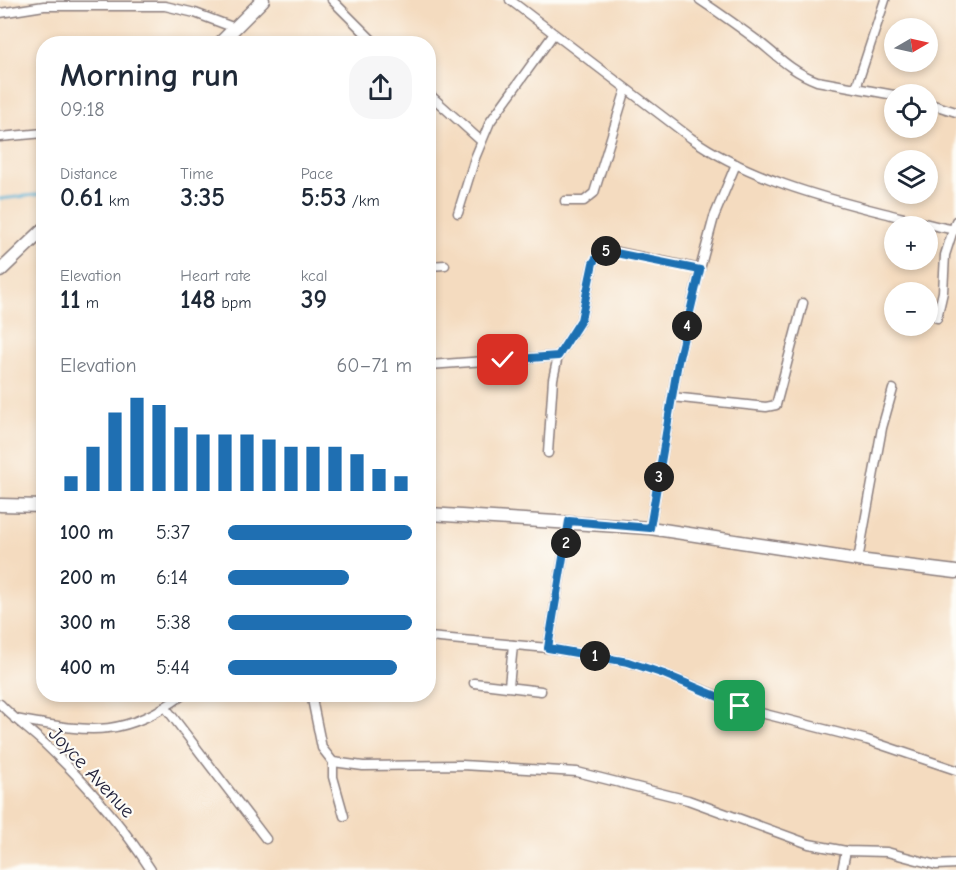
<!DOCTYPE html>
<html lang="en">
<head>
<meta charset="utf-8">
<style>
	body { margin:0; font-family:"Comic Neue",sans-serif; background:#f6f6f7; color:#1f2937; height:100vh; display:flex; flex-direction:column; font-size:22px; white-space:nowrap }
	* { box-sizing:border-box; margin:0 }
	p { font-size:20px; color:#747a83 }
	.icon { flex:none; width:33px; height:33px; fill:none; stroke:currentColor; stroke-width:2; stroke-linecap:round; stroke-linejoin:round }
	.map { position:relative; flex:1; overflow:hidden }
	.details { position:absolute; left:36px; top:36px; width:400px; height:666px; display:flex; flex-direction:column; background:#fff; border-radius:24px; box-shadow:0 3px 9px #0003 }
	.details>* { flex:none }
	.needle { width:39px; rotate:81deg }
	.tools { position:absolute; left:884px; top:18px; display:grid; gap:12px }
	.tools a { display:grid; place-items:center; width:54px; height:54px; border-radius:50%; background:#fff; box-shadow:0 3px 9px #0003; font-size:30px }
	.pin { position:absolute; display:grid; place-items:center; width:51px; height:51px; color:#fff; margin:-26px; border-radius:12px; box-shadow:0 3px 9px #0006 }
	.km { position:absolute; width:30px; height:30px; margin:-15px; border-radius:50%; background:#222; color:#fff; font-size:16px; line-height:30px; text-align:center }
	.round { display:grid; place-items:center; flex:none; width:63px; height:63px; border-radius:24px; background:#f6f6f7 }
	.summary { display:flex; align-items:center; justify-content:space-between; height:102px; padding:0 24px }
	h1 { font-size:33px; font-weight:600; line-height:45px }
	.stats { display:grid; grid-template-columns:repeat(3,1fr); gap:9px; height:102px; padding:6px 24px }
	.stats div { display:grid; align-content:center }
	.stats b { font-size:26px; font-weight:600 }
	.stats small { font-size:16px; font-weight:400 }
	.stats p { font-size:16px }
	.chart { height:168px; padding:12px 24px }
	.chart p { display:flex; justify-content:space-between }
	.chart svg { width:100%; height:108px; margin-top:6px; stroke:#1f6fb2; stroke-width:6 }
	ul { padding:0 24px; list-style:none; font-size:20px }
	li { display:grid; grid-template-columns:96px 72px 1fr; align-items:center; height:45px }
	li i { height:15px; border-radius:8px; background:#1f6fb2 }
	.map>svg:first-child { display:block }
</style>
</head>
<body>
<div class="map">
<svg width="956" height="870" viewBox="0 0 956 870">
	<rect width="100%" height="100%" fill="#fdfcf7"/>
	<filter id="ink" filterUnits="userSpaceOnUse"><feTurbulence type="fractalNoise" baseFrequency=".0167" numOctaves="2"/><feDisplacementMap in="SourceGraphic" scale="12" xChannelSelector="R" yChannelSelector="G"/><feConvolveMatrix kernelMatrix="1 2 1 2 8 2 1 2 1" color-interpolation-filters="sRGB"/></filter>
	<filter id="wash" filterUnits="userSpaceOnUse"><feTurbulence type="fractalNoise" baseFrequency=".008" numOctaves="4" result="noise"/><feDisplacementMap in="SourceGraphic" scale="24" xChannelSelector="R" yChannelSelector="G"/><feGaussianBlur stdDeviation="1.35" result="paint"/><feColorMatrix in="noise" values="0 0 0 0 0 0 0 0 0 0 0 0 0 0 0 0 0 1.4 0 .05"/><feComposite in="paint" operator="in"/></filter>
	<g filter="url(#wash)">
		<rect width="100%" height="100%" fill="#f4dbbf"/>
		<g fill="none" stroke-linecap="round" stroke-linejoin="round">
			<polyline stroke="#53add1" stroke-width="3" points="0,199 44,194"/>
		</g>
	</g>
	<g filter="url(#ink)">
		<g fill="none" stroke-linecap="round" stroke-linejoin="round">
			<defs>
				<g id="street">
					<polyline points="332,0 376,44"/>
					<path d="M510,0L691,138C746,177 820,197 884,213C908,219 932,226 956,230"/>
					<path d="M700,0C721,14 742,29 762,44C780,59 795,73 817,81L894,95"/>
					<polyline points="0,13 44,6 165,6 195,13 235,28"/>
					<polyline points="856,88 885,0"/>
					<polyline points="429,94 481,141"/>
					<polyline points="927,103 956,112"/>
					<polyline points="0,137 44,133"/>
					<polyline points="565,201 584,201 594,193 626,89"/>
					<polyline points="458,213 475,158 490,122 553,35"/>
					<polyline points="429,266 445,265"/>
					<polyline points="937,318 943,292 945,255 956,221"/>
					<polyline points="429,365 558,356"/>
					<polyline points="672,397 766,407 776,405 803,303"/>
					<path d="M548,453L553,379L558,356L581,320L593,263C599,254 603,251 613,251L700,269"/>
					<polyline points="650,528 678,362 700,269 714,217 736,164"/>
					<polyline points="858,560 882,428 893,389"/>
					<polyline points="429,637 548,648 628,662 664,674 757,712 867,740 956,770"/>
					<polyline points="548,648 569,521"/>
					<polyline points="474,683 541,691"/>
					<polyline points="509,686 513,645"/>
					<polyline points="311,694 322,748 333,762 363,766 462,765 577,772 688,800 809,844 846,851 887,852 936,865 956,864"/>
					<path d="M0,704C14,719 30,730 45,744C85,782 121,823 151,870"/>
					<polyline points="166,708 266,839"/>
					<path d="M15,719C87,731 121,741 184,694"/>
					<polyline points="333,762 333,777 344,816"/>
					<polyline points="842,870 846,851"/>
				</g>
				<g id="secondary">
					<polyline points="219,44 263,0"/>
					<polyline points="0,271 44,229"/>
					<polyline points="0,505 44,506"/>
					<polyline points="429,514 650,528 858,560 956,572"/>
				</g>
			</defs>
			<use href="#street" stroke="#8b7e7d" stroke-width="11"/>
			<use href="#secondary" stroke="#8b7e7d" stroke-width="15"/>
			<use href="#street" stroke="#fff" stroke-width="8"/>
			<use href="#secondary" stroke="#fff" stroke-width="12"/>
		</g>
	</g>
	<g fill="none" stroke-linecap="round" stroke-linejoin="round" filter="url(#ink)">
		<defs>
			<polyline id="route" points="503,360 558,356 581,320 593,263 598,255 606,251 700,270 678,362 650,528 569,521 548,648 628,662 664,674 740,706"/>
		</defs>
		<use href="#route" stroke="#fff" stroke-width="12"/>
		<use href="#route" stroke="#1f6fb2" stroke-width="8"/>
	</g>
	<g text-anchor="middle" stroke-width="4.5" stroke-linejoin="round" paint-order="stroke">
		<g font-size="20" fill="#22223b" stroke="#fdfcf7">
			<text transform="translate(92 772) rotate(47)" y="7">Joyce Avenue</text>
		</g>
	</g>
</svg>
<div class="tools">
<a><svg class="needle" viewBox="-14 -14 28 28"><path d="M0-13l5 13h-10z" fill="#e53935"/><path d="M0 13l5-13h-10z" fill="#747a83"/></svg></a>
<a><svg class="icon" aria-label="locate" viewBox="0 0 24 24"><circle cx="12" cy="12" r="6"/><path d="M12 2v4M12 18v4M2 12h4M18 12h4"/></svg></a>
<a><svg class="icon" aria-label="layers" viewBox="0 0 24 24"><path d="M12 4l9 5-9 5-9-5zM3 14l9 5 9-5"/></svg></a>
<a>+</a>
<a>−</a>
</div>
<div class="pin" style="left:740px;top:706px;background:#1e9e55"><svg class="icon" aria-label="arrive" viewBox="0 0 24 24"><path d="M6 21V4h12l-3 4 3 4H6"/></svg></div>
<div class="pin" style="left:503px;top:360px;background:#d93025"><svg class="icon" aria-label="check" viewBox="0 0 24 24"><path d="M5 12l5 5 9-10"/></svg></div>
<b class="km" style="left:595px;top:656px">1</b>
<b class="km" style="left:566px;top:543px">2</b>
<b class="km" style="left:659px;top:477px">3</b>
<b class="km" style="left:687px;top:326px">4</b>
<b class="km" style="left:606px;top:251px">5</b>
<section class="details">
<div class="summary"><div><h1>Morning run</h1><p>09:18</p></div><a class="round"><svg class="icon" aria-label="share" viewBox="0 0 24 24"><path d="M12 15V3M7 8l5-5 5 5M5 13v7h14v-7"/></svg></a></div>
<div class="stats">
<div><p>Distance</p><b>0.61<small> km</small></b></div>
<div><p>Time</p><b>3:35</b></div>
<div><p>Pace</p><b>5:53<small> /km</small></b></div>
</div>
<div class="stats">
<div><p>Elevation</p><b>11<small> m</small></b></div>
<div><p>Heart rate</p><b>148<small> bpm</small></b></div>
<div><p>kcal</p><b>39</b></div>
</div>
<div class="chart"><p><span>Elevation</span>60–71 m</p>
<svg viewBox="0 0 160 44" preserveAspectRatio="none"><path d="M5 44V38M15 44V26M25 44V12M35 44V6M45 44V9M55 44V18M65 44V21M75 44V21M85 44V21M95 44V23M105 44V26M115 44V26M125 44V26M135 44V29M145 44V35M155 44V38"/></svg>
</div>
<ul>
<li><b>100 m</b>5:37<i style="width:100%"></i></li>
<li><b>200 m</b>6:14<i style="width:66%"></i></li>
<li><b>300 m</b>5:38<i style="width:100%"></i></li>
<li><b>400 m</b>5:44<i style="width:92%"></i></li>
</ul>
</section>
</div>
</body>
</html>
